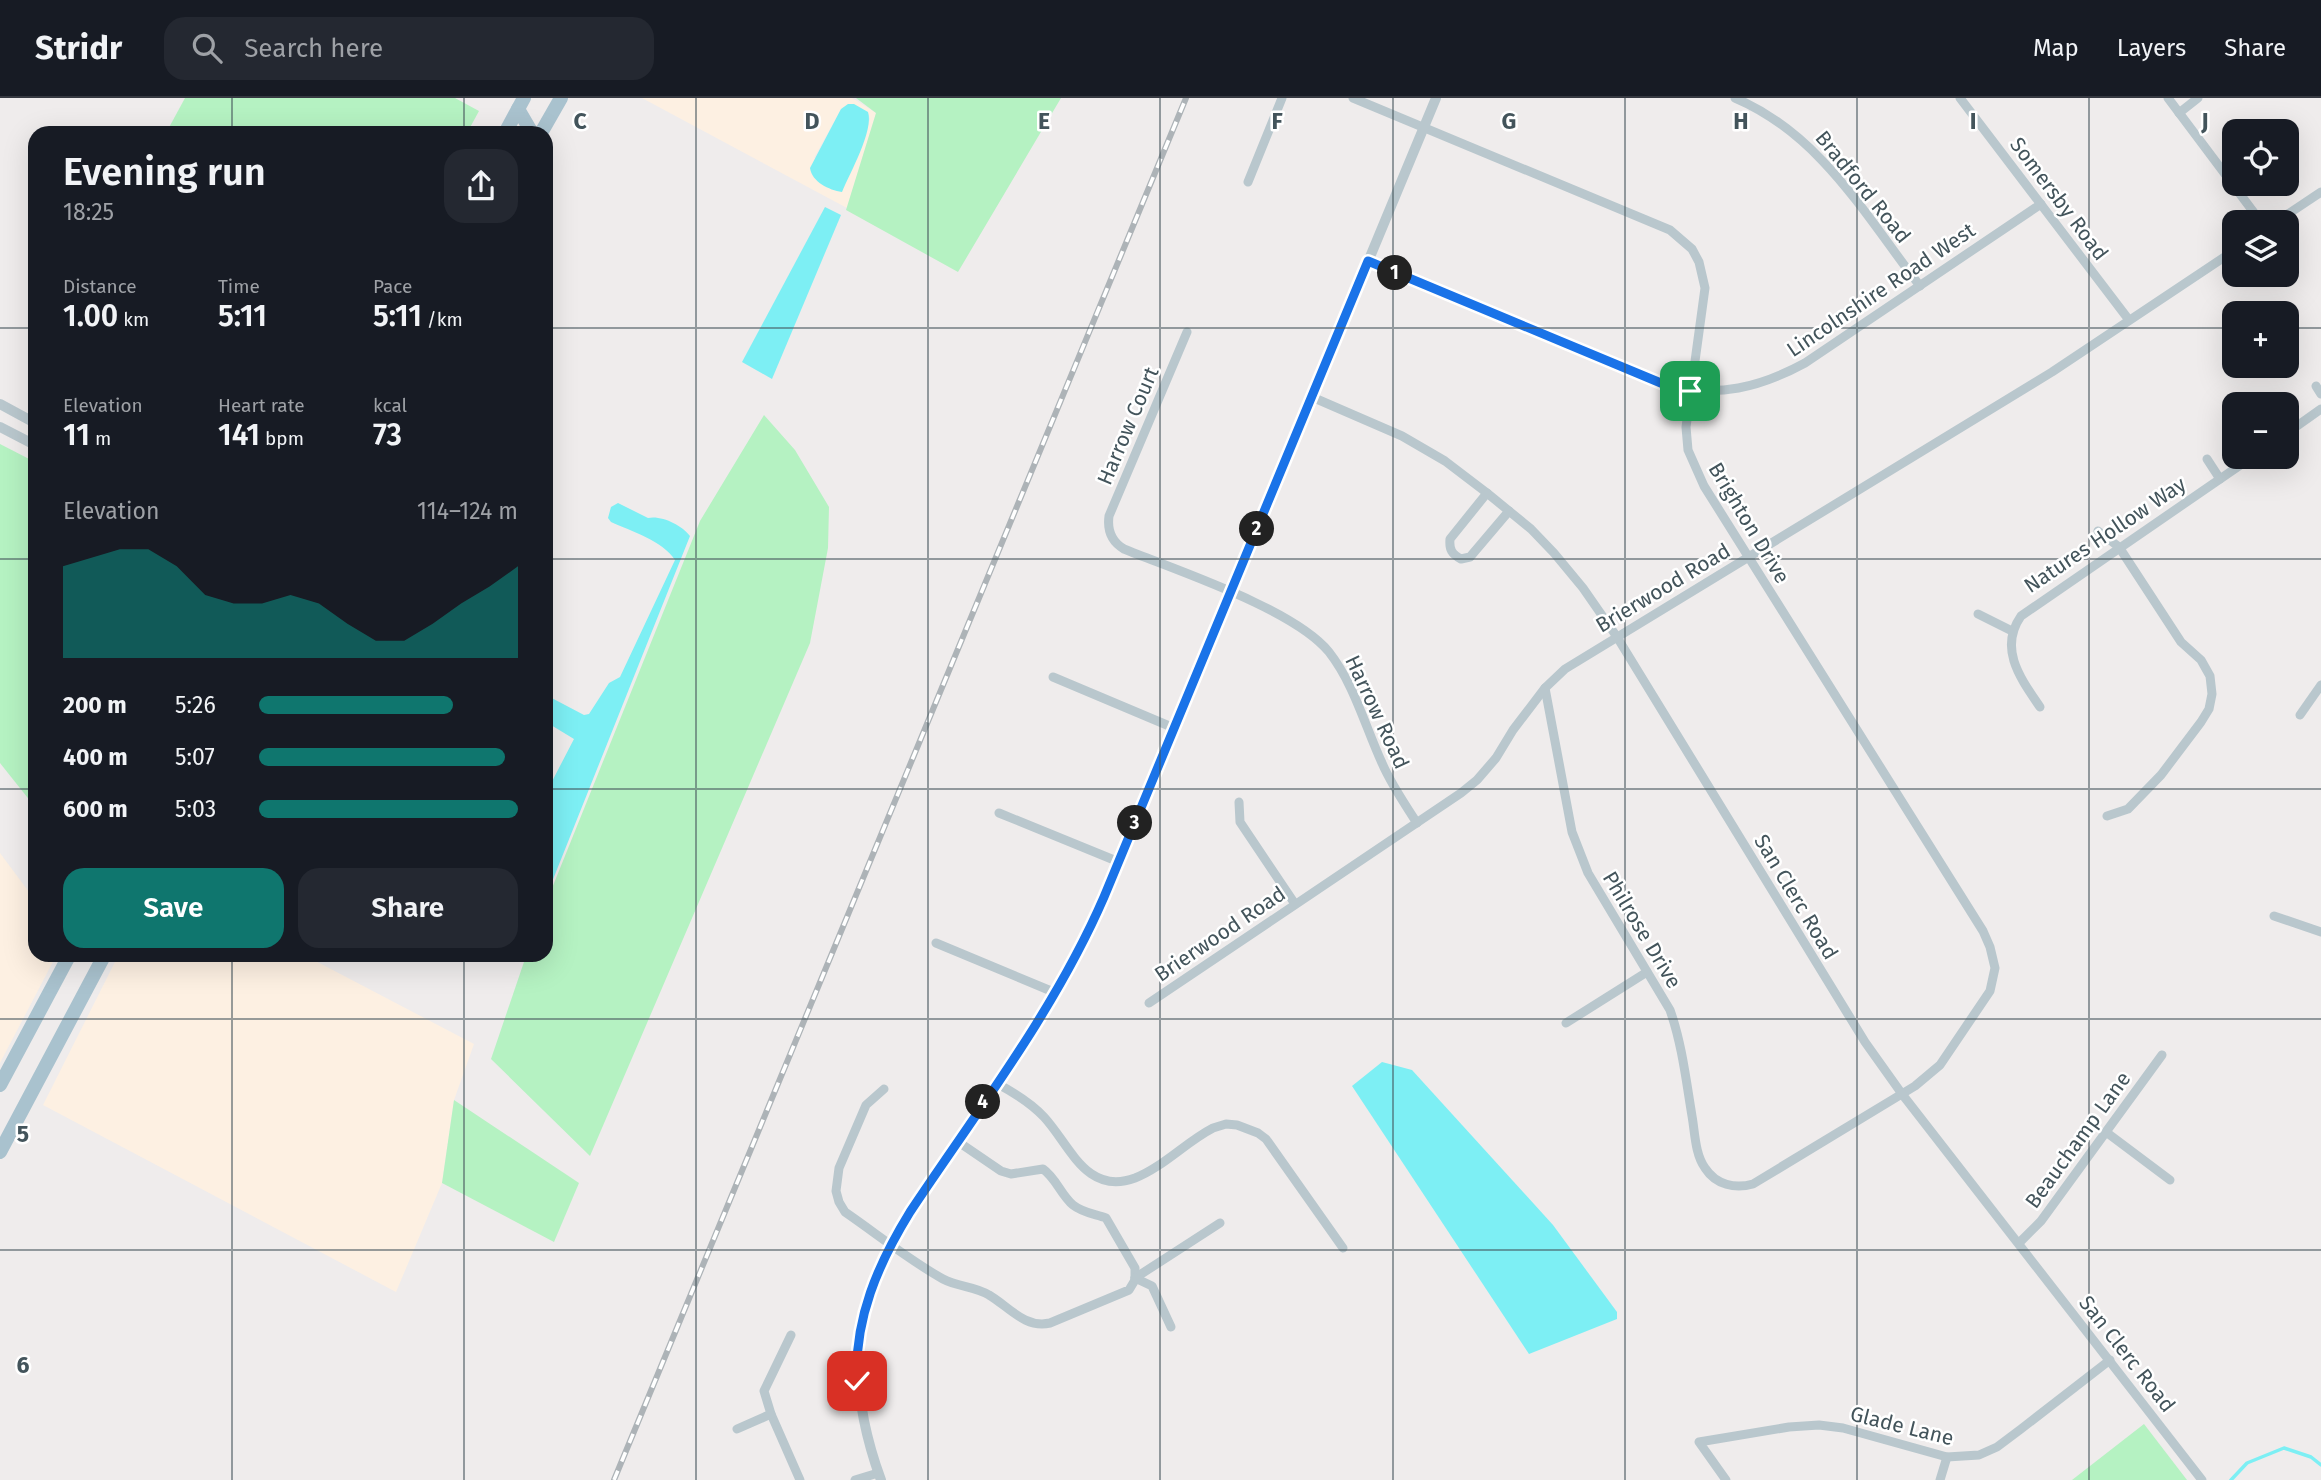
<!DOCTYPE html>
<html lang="en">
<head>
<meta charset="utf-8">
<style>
	body { margin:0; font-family:"Fira Sans",sans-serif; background:#242831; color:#f1f3f6; height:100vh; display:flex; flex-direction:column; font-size:26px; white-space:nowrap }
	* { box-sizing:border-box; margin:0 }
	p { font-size:23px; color:#9ea1a6 }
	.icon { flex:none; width:38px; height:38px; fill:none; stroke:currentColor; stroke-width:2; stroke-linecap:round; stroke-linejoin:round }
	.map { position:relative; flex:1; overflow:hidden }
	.side { position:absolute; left:28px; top:28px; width:525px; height:836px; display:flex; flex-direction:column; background:#171b24; border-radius:21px; box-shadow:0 7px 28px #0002 }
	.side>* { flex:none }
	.controls { position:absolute; left:2222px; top:21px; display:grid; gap:14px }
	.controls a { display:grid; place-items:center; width:77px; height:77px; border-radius:14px; background:#171b24; box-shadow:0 7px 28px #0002; font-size:35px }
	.pin { position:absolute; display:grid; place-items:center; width:60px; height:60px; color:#fff; margin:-30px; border-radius:14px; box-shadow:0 4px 10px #0006 }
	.km { position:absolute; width:35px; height:35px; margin:-18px; border-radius:50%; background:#222; color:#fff; font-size:19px; line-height:35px; text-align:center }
	.round { display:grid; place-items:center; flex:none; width:74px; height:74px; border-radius:21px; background:#242831 }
	.headline { display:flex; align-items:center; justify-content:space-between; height:119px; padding:0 35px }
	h1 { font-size:38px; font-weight:600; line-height:52px }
	.figures { display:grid; grid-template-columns:repeat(3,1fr); gap:10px; height:119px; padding:7px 35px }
	.figures div { display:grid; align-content:center }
	.figures b { font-size:30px; font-weight:600 }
	.figures small { font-size:19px; font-weight:400 }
	.figures p { font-size:19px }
	.chart { height:196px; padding:14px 35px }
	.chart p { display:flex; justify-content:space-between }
	.chart svg { width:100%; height:126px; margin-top:7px; fill:#0f766e; opacity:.7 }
	.primary-button { display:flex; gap:14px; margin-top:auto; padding:14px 35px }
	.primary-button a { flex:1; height:80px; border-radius:21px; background:#0f766e; color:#fff; font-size:28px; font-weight:600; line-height:80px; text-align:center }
	.primary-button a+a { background:#242831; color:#f1f3f6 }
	ul { padding:0 35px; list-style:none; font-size:23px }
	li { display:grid; grid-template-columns:112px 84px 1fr; align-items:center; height:52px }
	li i { height:18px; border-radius:9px; background:#0f766e }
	header { display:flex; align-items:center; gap:42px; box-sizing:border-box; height:98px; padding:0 35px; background:#171b24; border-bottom:2px solid #363941 }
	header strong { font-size:33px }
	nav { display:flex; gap:38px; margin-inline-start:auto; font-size:24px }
	.search { width:490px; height:63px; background:#242831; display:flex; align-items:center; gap:18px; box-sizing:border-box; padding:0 24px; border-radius:21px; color:#9ea1a6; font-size:26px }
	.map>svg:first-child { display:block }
</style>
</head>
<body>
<header>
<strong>Stridr</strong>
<div class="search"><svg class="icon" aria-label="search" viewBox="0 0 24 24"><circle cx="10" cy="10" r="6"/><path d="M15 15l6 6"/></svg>Search here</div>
<nav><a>Map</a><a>Layers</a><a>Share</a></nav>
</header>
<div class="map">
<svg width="2321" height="1382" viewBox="0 0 2321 1382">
	<rect width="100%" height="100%" fill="#efecec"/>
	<g fill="#fdf0e2" fill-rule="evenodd">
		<path d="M642,0H852L876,15L847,110ZM841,11L868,14L870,21L859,55L814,60Z"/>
		<polygon points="0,755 35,802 35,858 56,858 0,965"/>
		<polygon points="118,858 306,858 474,946 454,1002 442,1085 396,1194 43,1007"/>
	</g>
	<g fill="#b5f2c2">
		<polygon points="185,0 455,0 479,13 467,35 166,35"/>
		<polygon points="856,0 1061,0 958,174 846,112 876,15"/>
		<polygon points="764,317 795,352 829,409 828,450 810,545 590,1058 491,961 526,858 546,858 546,805 700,423"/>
		<polygon points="0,346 35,364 35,709 0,665"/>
		<polygon points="454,1002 579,1085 554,1144 442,1085"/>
		<polygon points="2144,1326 2187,1382 2072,1382"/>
	</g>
	<g fill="#7deff4">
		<path d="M848,6H854L868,14C874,32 850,75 842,94C829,92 812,84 810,70L841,11Z"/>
		<polygon points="825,109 841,117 772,281 742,264"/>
		<path d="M618,405L648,420C661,417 682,427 690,438L546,799V695L574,641L546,624V597L584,617L589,616L609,585L620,579L675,462C663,443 631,433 611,424L608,420L611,409Z"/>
		<polygon points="1382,964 1412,972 1553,1127 1617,1214 1617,1221 1529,1256 1352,988"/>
	</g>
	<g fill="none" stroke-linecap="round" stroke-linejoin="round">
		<polyline stroke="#7deff4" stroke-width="3.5" points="2231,1382 2247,1365 2284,1350 2311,1359 2321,1367"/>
		<g stroke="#b9c7cd" stroke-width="9">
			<path d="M1353,0L1670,132L1692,151L1699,164L1705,190L1686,329L1688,352L1704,388L1983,833L1990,849L1995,870L1990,893L1940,967L1915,988L1753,1086C1735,1091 1716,1087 1705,1070C1695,1056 1695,1035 1692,1018C1686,982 1682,946 1670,912L1588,775L1572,734L1545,590"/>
			<path d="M1735,0C1820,36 1865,117 1920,188"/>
			<polyline points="1960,0 2129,222"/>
			<polyline points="2168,0 2261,124"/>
			<polyline points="2179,15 2198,0"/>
			<polyline points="1248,84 1282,0"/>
			<polyline points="2276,124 2321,94"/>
			<path d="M1368,164L1668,288C1719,299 1759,290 1805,265L2041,106"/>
			<path d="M1187,234L1109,418C1107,433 1112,444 1124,451C1178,473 1294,511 1329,554C1354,586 1365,628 1382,665C1391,686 1404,705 1417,725"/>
			<polyline points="2316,288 2321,296"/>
			<polyline points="1312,299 1402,338 1445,363 1487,395 1531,431 1554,455 1583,490 1617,539 1865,944 1902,996 2202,1382"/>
			<polyline points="2287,335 2321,311"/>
			<polyline points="2207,361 2220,381"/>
			<path d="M1487,395L1450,441C1449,452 1452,456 1461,461L1470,459L1509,413"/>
			<polyline points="2098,433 2119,449 2181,544 2201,562 2210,578 2212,596 2209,611 2201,624 2161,677 2128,711 2107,718"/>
			<polyline points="1978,516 2012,533"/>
			<polyline points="1053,579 1174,630"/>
			<path d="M2040,609C2021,581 1998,551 2021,518L2252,359"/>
			<polyline points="2300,617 2321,587"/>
			<polyline points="1239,704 1240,724 1295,806"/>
			<polyline points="999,715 1119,764"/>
			<polyline points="2274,818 2321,834"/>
			<polyline points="936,845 1056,895"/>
			<polyline points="1149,905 1461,695 1477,682 1496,660 1513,632 1545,590 1565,571 2052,274 2235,152"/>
			<polyline points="1566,925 1647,874"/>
			<path d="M996,985C1013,994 1031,1005 1044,1019C1070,1047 1086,1098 1135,1080C1163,1069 1186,1044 1213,1030L1226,1026L1237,1027L1258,1035L1266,1041L1343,1150"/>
			<path d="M884,991L866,1007L839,1070L836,1093L839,1104L845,1114C877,1136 909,1162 943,1181C958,1189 975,1188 989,1197C1008,1208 1025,1231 1050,1225L1129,1192L1135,1182V1170L1106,1120C1095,1116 1083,1115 1073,1107C1061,1097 1056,1080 1043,1071L1011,1076L1001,1073L957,1043"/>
			<polyline points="2106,1034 2170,1082"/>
			<polyline points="2019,1145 2041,1123 2162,957"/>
			<polyline points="1135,1180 1220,1125"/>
			<polyline points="1135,1180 1152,1188 1171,1229"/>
			<polyline points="791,1237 764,1293 771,1316 800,1382"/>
			<polyline points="737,1331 771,1316"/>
			<polyline points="855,1382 878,1375"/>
			<polyline points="1726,1382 1699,1344 1789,1329 1819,1327 1843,1330 1947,1359 1979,1357 1997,1349 2021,1331 2110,1262"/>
			<polyline points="1940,1382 1947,1359"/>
		</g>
		<g stroke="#b9c7cd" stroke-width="10">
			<polyline points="0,306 35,325"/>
			<polyline points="0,329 35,347"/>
			<path d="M881,1382C843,1278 853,1208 910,1114L1056,895L1100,809L1436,0"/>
		</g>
		<g stroke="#a9c2ce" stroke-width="14">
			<polyline points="518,11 532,35"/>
			<polyline points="505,35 524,0"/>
			<polyline points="541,35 561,0"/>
			<polyline points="0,987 69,858"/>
			<polyline points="0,1054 104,858"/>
		</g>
		<defs>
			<polyline id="rail" points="614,1382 1186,0"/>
		</defs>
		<use href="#rail" stroke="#adb3b7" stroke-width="6"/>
		<use href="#rail" stroke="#fff" stroke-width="3.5" stroke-dasharray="10" stroke-linecap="butt"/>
	</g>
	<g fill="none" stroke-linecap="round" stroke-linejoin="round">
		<defs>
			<path id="route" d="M857,1283C854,1221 878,1166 910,1114C978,1012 1055,912 1104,799L1368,163L1668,288L1690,293"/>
		</defs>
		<use href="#route" stroke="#fff" stroke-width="14"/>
		<use href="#route" stroke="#1a73e8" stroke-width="9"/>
	</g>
	<path fill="none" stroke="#43545b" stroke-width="2" stroke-opacity="0.55" d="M232,0V35M464,0V35M696,0V1382M928,0V1382M1160,0V1382M1393,0V1382M1625,0V1382M1857,0V1382M2089,0V1382M0,230H35M546,230H2235M2287,230H2321M0,461H35M546,461H2321M0,691H35M546,691H2321M232,858V1382M464,858V1382M0,921H2321M0,1152H2321"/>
	<g text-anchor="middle" stroke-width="5" stroke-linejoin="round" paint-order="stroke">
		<g font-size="21" fill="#43545b" stroke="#fff">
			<text transform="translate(1863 89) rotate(51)" y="7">Bradford Road</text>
			<text transform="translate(2059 101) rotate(53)" y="7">Somersby Road</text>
			<text transform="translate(1881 192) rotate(-34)" y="7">Lincolnshire Road West</text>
			<text transform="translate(1128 328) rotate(-67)" y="7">Harrow Court</text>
			<text transform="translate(1749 425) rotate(59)" y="7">Brighton Drive</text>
			<text transform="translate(2105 437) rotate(-34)" y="7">Natures Hollow Way</text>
			<text transform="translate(1663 490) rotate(-31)" y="7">Brierwood Road</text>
			<text transform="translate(1377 614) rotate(65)" y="7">Harrow Road</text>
			<text transform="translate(1796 799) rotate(59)" y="7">San Clerc Road</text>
			<text transform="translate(1642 832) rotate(59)" y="7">Philrose Drive</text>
			<text transform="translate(1220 836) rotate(-34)" y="7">Brierwood Road</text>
			<text transform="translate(2078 1042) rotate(-54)" y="7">Beauchamp Lane</text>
			<text transform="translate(2127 1256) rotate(52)" y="7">San Clerc Road</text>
			<text transform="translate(1902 1328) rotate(14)" y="7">Glade Lane</text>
		</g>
	</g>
	<g font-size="23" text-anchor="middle" font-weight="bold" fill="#43545b" stroke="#fff" stroke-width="5" stroke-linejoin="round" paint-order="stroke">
		<text x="580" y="31">C</text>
		<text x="812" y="31">D</text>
		<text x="1044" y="31">E</text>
		<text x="1277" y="31">F</text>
		<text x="1509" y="31">G</text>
		<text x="1741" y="31">H</text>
		<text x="1973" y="31">I</text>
		<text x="2205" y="31">J</text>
		<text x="23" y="1044">5</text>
		<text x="23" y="1275">6</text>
	</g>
</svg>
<div class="controls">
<a><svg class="icon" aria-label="locate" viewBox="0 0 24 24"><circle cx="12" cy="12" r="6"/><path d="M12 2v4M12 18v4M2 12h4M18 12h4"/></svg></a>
<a><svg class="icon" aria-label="layers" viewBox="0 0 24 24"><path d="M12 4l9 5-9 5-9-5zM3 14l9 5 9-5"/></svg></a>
<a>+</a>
<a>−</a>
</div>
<div class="pin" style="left:1690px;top:293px;background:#1e9e55"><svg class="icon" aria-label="arrive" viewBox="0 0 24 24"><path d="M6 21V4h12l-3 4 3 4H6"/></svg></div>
<div class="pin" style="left:857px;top:1283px;background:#d93025"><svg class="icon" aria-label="check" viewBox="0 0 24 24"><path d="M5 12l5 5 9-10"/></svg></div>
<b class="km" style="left:1395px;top:175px">1</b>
<b class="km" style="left:1257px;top:431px">2</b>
<b class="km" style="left:1135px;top:725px">3</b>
<b class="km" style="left:983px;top:1004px">4</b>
<section class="side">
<div class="headline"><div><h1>Evening run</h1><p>18:25</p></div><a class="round"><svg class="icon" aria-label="share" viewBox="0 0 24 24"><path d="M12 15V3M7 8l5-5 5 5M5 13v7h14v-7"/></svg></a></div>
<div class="figures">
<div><p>Distance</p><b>1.00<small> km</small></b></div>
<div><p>Time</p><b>5:11</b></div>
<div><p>Pace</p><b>5:11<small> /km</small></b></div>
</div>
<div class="figures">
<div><p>Elevation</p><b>11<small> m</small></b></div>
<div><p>Heart rate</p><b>141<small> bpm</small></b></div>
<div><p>kcal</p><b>73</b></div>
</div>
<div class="chart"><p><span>Elevation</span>114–124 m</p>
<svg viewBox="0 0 160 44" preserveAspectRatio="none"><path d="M0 44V12L10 9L20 6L30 6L40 12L50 22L60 25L70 25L80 22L90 25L100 32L110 38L120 38L130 32L140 25L150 19L160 12V44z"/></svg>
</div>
<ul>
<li><b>200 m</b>5:26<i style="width:75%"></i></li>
<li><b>400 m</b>5:07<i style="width:95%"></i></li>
<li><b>600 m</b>5:03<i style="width:100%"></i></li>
</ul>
<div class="primary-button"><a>Save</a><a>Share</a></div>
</section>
</div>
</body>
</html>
